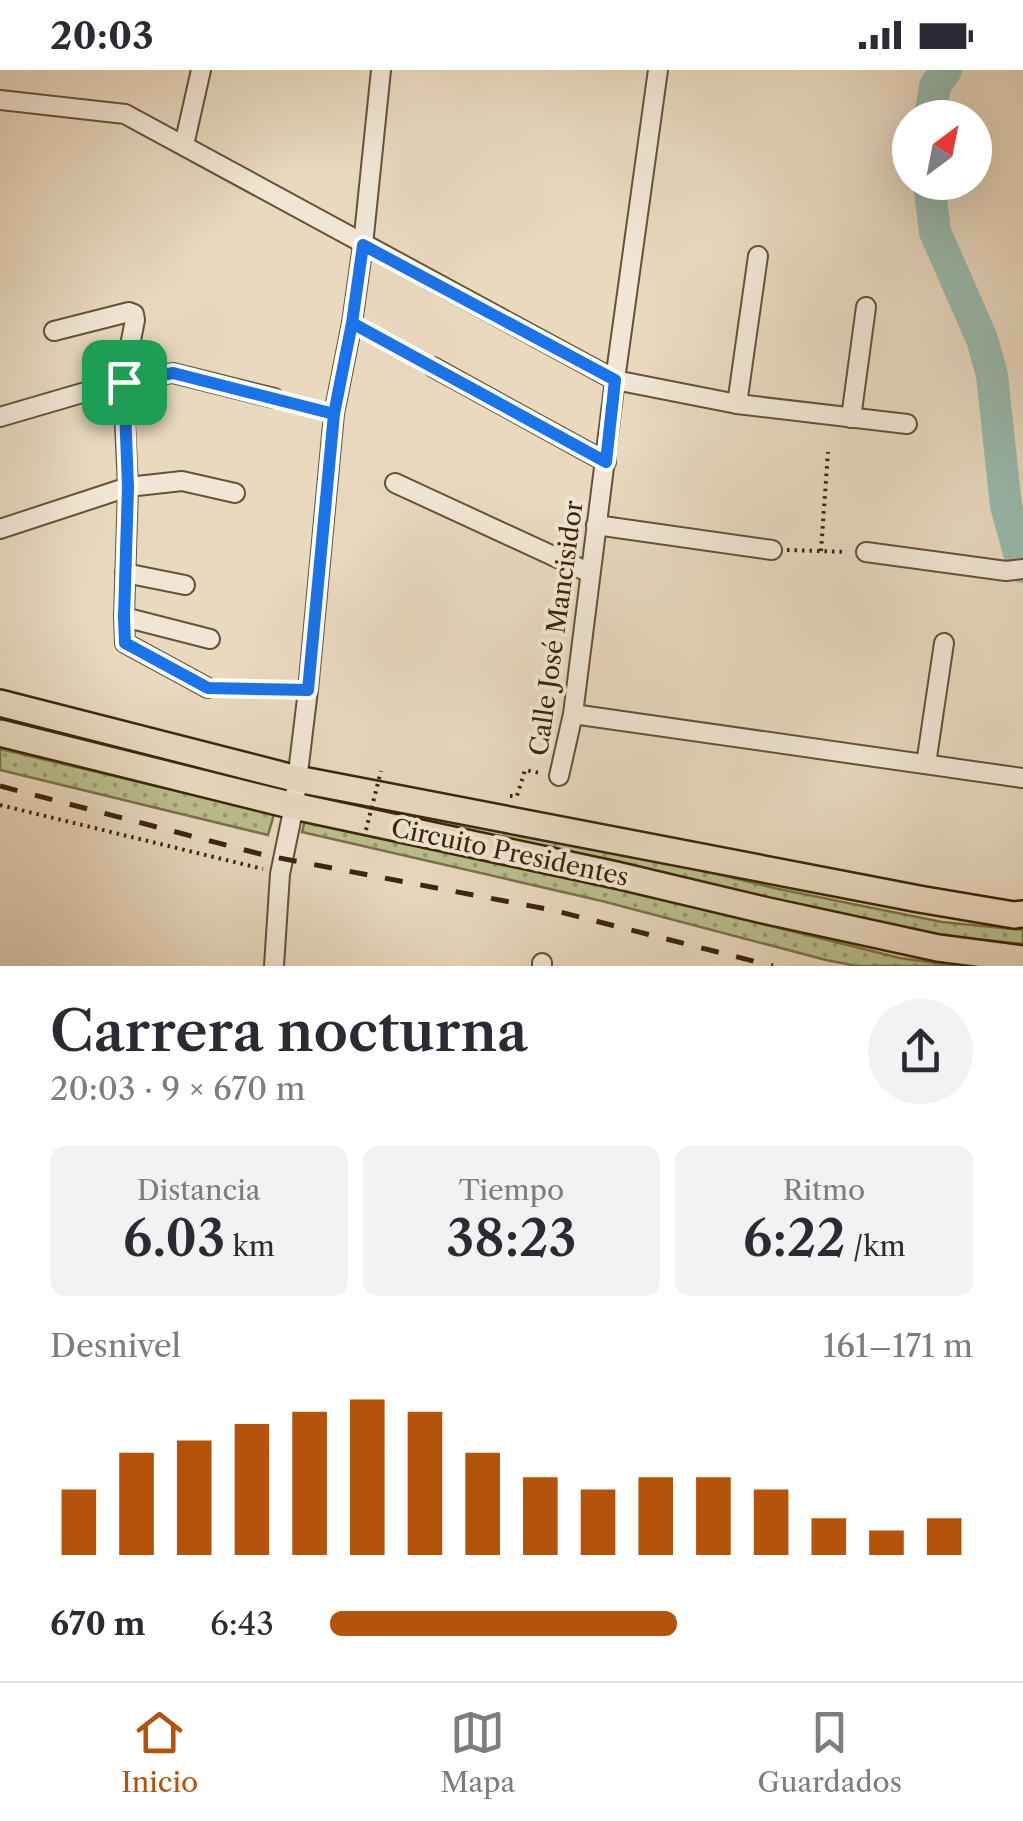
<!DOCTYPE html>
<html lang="es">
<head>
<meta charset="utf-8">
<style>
	body { margin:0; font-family:"Libre Caslon Text",serif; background:#f2f2f3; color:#2b2b33; height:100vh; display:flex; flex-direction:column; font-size:38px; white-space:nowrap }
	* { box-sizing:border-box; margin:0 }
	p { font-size:32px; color:#7c7c81 }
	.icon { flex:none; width:55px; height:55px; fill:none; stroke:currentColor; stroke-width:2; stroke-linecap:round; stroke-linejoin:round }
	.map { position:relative; height:896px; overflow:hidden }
	.side { display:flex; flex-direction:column; background:#fff; flex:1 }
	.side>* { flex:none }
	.needle { width:65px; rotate:32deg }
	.fabs { position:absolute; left:892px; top:30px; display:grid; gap:20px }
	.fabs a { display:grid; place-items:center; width:100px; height:100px; border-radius:50%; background:#fff; box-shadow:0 10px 40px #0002; font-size:50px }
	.pin { position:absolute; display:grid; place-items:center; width:85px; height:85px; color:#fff; margin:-42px; border-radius:20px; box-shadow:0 5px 15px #0006 }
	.round { display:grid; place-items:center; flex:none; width:105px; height:105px; border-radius:52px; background:#f2f2f3 }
	.head { display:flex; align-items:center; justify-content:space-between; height:170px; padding:0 50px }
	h1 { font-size:55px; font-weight:600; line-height:75px }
	.metrics { display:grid; grid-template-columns:repeat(3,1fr); gap:15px; height:170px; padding:10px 50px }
	.metrics div { display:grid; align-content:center; border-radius:15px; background:#f2f2f3; text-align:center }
	.metrics b { font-size:50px; font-weight:600 }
	.metrics small { font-size:28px; font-weight:400 }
	.metrics p { font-size:28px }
	.chart { height:280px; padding:20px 50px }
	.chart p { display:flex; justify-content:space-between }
	.chart svg { width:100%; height:180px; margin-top:10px; stroke:#b45309; stroke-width:6 }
	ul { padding:0 50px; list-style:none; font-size:32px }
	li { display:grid; grid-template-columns:160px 120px 1fr; align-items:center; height:75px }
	li i { height:25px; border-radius:12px; background:#b45309 }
	.status { display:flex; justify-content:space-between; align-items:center; height:70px; padding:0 50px; background:#fff; direction:ltr }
	.status svg { height:28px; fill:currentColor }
	.menu { display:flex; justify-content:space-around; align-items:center; height:140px; border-top:2px solid #e1e1e2; background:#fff; font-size:28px; color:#7c7c81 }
	.menu a { display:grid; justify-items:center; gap:5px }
	.menu .selected { color:#b45309 }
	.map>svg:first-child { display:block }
</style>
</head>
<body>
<div class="status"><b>20:03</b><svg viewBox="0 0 49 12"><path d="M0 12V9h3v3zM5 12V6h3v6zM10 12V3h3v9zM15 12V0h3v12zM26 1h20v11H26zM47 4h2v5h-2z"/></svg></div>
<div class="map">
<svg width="1023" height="896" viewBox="0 0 1023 896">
	<defs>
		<pattern id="grass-dots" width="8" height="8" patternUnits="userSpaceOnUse" patternTransform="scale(2.5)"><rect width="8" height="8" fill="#bbbe8e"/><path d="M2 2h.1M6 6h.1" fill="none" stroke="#999a72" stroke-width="1.8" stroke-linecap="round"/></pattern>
	</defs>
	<rect width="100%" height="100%" fill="#e9d9bf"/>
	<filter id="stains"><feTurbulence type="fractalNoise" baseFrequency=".002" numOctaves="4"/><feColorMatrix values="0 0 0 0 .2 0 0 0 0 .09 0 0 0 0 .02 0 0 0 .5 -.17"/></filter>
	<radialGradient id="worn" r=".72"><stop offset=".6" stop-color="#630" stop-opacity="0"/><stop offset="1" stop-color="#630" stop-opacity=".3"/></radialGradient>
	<g fill="url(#grass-dots)" stroke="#7b724a" stroke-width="2.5">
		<polygon points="0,679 274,744 268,765 0,700"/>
		<polygon points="365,731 618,780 774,818 942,852 1023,860 1023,874 940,865 771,831 616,791 363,739"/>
		<polygon points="310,750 605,815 900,888 957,896 857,896 826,890 602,831 302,762 304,754"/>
	</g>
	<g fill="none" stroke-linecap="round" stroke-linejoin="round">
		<g stroke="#98baae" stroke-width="32">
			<polyline points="930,48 935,16 946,0"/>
			<polyline points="929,112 935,162 982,269 992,305 1006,436 1023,497"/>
		</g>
		<defs>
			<g id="street">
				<polyline points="0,30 125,44 615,310 737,334 907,354"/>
				<polyline points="184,75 201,0"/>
				<polyline points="54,261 129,242 134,244 135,250 123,311 128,417 124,547 125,573 208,618"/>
				<polyline points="433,297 606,392"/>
				<polyline points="737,334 758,186"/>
				<polyline points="0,347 123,311 173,303 274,328"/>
				<polyline points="851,348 866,237"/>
				<polyline points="395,413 590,503"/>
				<polyline points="596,455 772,480"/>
				<polyline points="0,459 128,417 182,411 235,423"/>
				<polyline points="866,482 1006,501 1023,499"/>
				<polyline points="125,503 185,515"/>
				<polyline points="124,547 210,569"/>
				<polyline points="573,644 1022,708"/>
				<polyline points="926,694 944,573"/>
				<polyline points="559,706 573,644 615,310 658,0"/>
				<polyline points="274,896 280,804 294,736 308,620 334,344 352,253 363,175 381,0"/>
				<polyline points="542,896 542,893"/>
			</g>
			<g id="primary">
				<polyline points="0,633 297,709 919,829 1014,845 1023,844"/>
				<polyline points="0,663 294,736 616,805 768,841 938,878 1023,889"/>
			</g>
		</defs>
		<use href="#street" stroke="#665335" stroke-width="22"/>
		<use href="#primary" stroke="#3b2607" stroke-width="30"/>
		<g stroke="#3b2607" stroke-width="4" stroke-dasharray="2.5 5" stroke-linecap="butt">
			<polyline points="369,262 418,289"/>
			<polyline points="289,332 318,340"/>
			<polyline points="787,480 847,482"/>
			<polyline points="821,481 828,382"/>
			<polyline points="223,618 288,620"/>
			<polyline points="510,726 517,726 525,700 540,703"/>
			<polyline points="0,735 263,799"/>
		</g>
		<use href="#street" stroke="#f1e6d5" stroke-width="18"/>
		<use href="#primary" stroke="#e9d9bf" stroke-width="25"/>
		<polyline stroke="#3b2607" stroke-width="5" stroke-dasharray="18 18" stroke-linecap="butt" points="0,716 264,785 552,840 773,896"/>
		<polyline stroke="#3b2607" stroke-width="4" stroke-dasharray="2.5 5" stroke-linecap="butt" points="366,760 381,701"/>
	</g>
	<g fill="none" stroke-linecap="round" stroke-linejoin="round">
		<defs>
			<polyline id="route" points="124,312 128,417 124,547 125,573 208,618 308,620 334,344 352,253 363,175 615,310 606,392 352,253 334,344 173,303 124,312"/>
		</defs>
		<use href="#route" stroke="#fff" stroke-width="20"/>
		<use href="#route" stroke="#1a73e8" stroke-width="12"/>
	</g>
	<g text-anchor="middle" stroke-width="8" stroke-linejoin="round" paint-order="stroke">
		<g font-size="25" fill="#3b2607" stroke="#f1e6d5">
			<text transform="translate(556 558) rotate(-82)" y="9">Calle José Mancisidor</text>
			<text transform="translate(510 782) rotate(12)" y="9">Circuito Presidentes</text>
		</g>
	</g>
	<rect width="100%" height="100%" filter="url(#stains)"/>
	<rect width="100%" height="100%" fill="url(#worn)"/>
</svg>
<div class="fabs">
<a><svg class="needle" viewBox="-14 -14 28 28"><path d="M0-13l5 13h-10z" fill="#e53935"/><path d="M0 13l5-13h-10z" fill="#7c7c81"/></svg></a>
</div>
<div class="pin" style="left:124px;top:312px;background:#1e9e55"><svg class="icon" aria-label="arrive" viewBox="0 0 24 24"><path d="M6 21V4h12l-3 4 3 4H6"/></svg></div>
</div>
<section class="side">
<div class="head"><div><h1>Carrera nocturna</h1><p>20:03 · 9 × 670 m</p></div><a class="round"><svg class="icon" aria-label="share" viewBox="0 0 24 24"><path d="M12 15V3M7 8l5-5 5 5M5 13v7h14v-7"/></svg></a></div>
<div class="metrics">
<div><p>Distancia</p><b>6.03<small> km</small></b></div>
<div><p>Tiempo</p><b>38:23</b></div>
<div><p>Ritmo</p><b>6:22<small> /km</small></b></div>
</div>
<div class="chart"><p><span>Desnivel</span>161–171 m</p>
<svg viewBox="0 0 160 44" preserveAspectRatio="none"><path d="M5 44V28M15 44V19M25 44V16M35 44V12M45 44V9M55 44V6M65 44V9M75 44V19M85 44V25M95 44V28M105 44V25M115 44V25M125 44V28M135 44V35M145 44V38M155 44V35"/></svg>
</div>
<ul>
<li><b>670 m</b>6:43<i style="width:54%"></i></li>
</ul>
</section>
<nav class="menu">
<a class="selected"><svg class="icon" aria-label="home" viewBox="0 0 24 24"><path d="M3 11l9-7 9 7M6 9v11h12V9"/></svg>Inicio</a>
<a><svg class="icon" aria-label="map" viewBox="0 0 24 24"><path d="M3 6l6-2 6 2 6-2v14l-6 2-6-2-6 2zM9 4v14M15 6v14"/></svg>Mapa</a>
<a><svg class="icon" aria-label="saved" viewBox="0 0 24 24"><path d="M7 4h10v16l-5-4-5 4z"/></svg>Guardados</a>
</nav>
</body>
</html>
